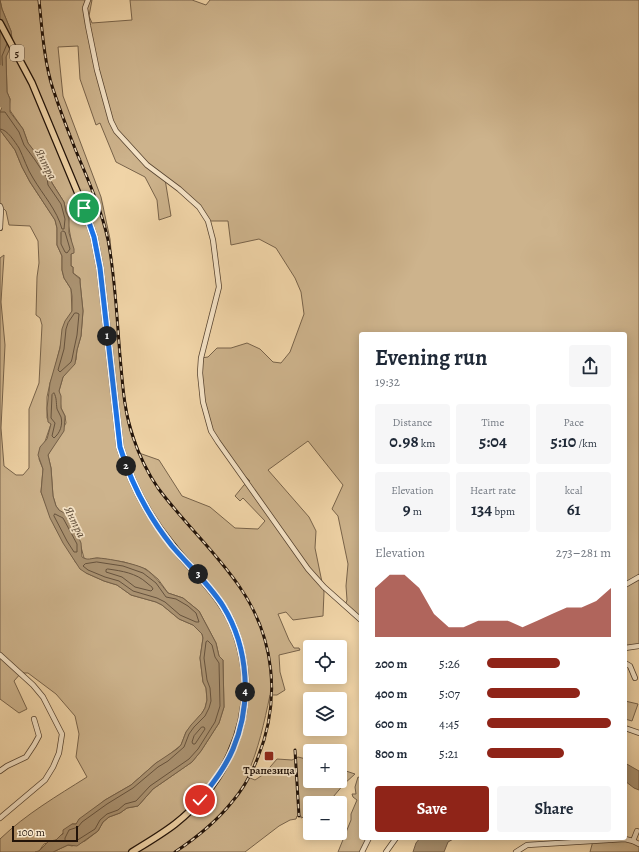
<!DOCTYPE html>
<html lang="en">
<head>
<meta charset="utf-8">
<style>
	body { margin:0; font-family:Alegreya,serif; background:#f6f6f7; color:#1f2937; height:100vh; display:flex; flex-direction:column; font-size:15px; white-space:nowrap }
	* { box-sizing:border-box; margin:0 }
	p { font-size:13px; color:#747a83 }
	.icon { flex:none; width:22px; height:22px; fill:none; stroke:currentColor; stroke-width:2; stroke-linecap:round; stroke-linejoin:round }
	.map { position:relative; flex:1; overflow:hidden }
	.side { position:absolute; left:359px; top:332px; width:268px; height:508px; display:flex; flex-direction:column; background:#fff; border-radius:4px; box-shadow:0 2px 10px #0003 }
	.side>* { flex:none }
	.tools { position:absolute; left:303px; top:640px; display:grid; gap:8px }
	.tools a { display:grid; place-items:center; width:44px; height:44px; border-radius:4px; background:#fff; box-shadow:0 2px 10px #0003; font-size:20px }
	.scale { position:absolute; left:12px; bottom:10px; width:66px; box-sizing:border-box; padding-left:4px; border:2px solid #221309; border-top:0; font-size:11px; line-height:14px; white-space:nowrap; color:#221309; -webkit-text-stroke:3px #f5e3c6; paint-order:stroke }
	.pin { position:absolute; display:grid; place-items:center; width:34px; height:34px; color:#fff; margin:-17px; border:2px solid #fff; border-radius:50%; box-shadow:0 1px 4px #0007 }
	.km { position:absolute; width:20px; height:20px; margin:-10px; border-radius:50%; background:#222; color:#fff; font-size:11px; line-height:20px; text-align:center }
	.round { display:grid; place-items:center; flex:none; width:42px; height:42px; border-radius:4px; background:#f6f6f7 }
	.head { display:flex; align-items:center; justify-content:space-between; height:68px; padding:0 16px }
	h1 { font-size:22px; font-weight:700; line-height:30px }
	.metrics { display:grid; grid-template-columns:repeat(3,1fr); gap:6px; height:68px; padding:4px 16px }
	.metrics div { display:grid; align-content:center; border-radius:4px; background:#f6f6f7; text-align:center }
	.metrics b { font-size:17px; font-weight:700 }
	.metrics small { font-size:11px; font-weight:400 }
	.metrics p { font-size:11px }
	.chart { height:112px; padding:8px 16px }
	.chart p { display:flex; justify-content:space-between }
	.chart svg { width:100%; height:72px; margin-top:4px; fill:#8f2418; opacity:.7 }
	.button { display:flex; gap:8px; margin-top:auto; padding:8px 16px }
	.button a { flex:1; height:46px; border-radius:4px; background:#8f2418; color:#fff; font-size:16px; font-weight:700; line-height:46px; text-align:center }
	.button a+a { background:#f6f6f7; color:#1f2937 }
	ul { padding:0 16px; list-style:none; font-size:13px }
	li { display:grid; grid-template-columns:64px 48px 1fr; align-items:center; height:30px }
	li i { height:10px; border-radius:5px; background:#8f2418 }
	.map>svg:first-child { display:block }
</style>
</head>
<body>
<div class="map">
<svg width="639" height="852" viewBox="0 0 639 852">
	<rect width="100%" height="100%" fill="#f0d4a7"/>
	<filter id="stains"><feTurbulence type="fractalNoise" baseFrequency=".005" numOctaves="4"/><feColorMatrix values="0 0 0 0 .2 0 0 0 0 .09 0 0 0 0 .02 0 0 0 .5 -.17"/></filter>
	<radialGradient id="worn" r=".72"><stop offset=".6" stop-color="#630" stop-opacity="0"/><stop offset="1" stop-color="#630" stop-opacity=".3"/></radialGradient>
	<g fill="#cdb38c" stroke="#78634a" fill-rule="evenodd">
		<path d="M0,0H92L89,16L92,23L132,20L130,0H192L206,5L210,0H639V646L625,648V334H361V620L345,606L347,600L346,586L348,564L338,516L332,509L343,485L308,441L268,470L309,517L316,531L315,548L324,592L323,616L293,620L286,612L278,614L289,640L294,648H299L300,650L279,655L280,672L285,690L277,695H270C264,723 259,748 247,775L250,778L255,780L264,774L277,759L292,760L298,757L310,760V781H340V769L355,774L344,784L328,803H310V815L301,818V816H297L296,819L290,820L279,826L245,852H53L68,845L72,846L85,841L98,831L103,822L109,817L120,813L127,808L138,806L153,789L192,762L201,751L219,723L224,707L223,663V660L219,656L216,643L199,611L183,598L168,593L158,579L146,569L124,562L97,558L87,560L84,558L78,536L56,506L53,496L51,468L48,455L66,423L65,416L61,408L59,391L63,377L76,360L77,350L81,336L83,311L80,282V278L73,273V267L71,266V239L64,202L52,183L50,177L39,158L28,143L23,129L9,109L10,99L7,92L6,56L11,46V31L2,9ZM78,46L80,79L96,125L100,123L116,162L145,177L157,200L159,220L171,216L165,179L199,207L208,221H228L231,245L259,239L276,248L295,278L301,292L304,314L290,352L281,363L273,362L260,349L247,343L231,348H217L208,357L201,358L203,402L211,431L236,467L250,481L244,485L235,496L240,501L243,498L265,521L258,529L235,528L210,507L182,496L159,460L139,453L128,416L124,393L110,239L101,197L63,96L58,47Z"/>
		<path d="M0,130L15,150L22,167L30,182L55,220L57,228V245L62,256V270L64,278L71,289L72,311L62,339L54,372L50,383L47,397V418L51,424L39,459L43,469L41,492L55,527L76,563L86,573L104,581L117,585L131,595L156,602L162,605L179,619L193,625L202,634L203,638L200,658L203,682L206,688L207,700L205,708L202,713L186,732L181,745L165,758L156,763L131,785L105,800L76,824H72L56,840L44,844L39,851L35,852H0V839C26,814 57,796 87,777L76,757L79,734L75,716L56,694L28,673H21L14,681L27,709L19,713L0,699V258L4,255L1,302L5,345L1,428L4,466L16,475H23L29,468V409L39,383L42,325L40,318L36,315L37,277L39,263L38,241L30,226L9,225L6,211L1,206L0,228Z"/>
		<polygon points="625,701 638,704 632,721 625,719"/>
		<polygon points="358,777 361,778 361,838 369,838 362,852 338,852 351,820 351,814 357,800 353,797 352,794 356,794 355,787"/>
		<polygon points="625,839 639,844 639,852 590,852 593,841"/>
	</g>
	<g fill="#aa9271" stroke="#745f47">
		<path d="M0,0L2,9L11,31L12,38L11,46L6,57L7,92L10,99V112L23,129L28,143L39,157L50,177L52,183L64,202L66,212L69,218V233L74,249V253L71,254V266L73,267V273L80,279V282L83,311L81,336L77,350L75,364L63,377L59,391L61,396V408L65,416L64,431L48,455L51,468L53,496L56,506L59,510L64,513L67,516L73,530L78,536L81,543L82,557C88,561 91,558 97,558C106,558 137,564 145,569C155,575 161,585 168,593L183,598L199,611L216,643L219,656L223,660V663L224,707L219,723L201,751L192,762L153,789L138,806L127,808L120,813L109,817L103,822L98,831L77,846L68,845L53,852H35L39,851L49,841L56,840L61,835L63,834V830L72,824H76L79,819L105,800L131,785L156,763L177,749L181,745L186,732L191,725L202,713L205,708L207,700L206,688L203,682L200,658L203,638L202,634L193,625L179,619L162,605L156,602L131,595L117,585L104,581L86,573L80,569L63,543L50,518L41,492L43,469L38,455L40,447L47,439L51,424L48,422L47,408L50,383L60,348L62,329L65,321L72,311V296L71,289L64,278L62,270V256L57,245V228L55,220L30,182L22,167L15,150L0,130V112L2,107L0,98L3,90L0,82Z"/>
		<polygon points="625,763 639,771 639,790 634,788 625,781"/>
		<polygon points="420,838 455,838 448,842 444,852 413,852 416,843"/>
	</g>
	<g fill="none" stroke-linecap="round" stroke-linejoin="round">
		<g stroke="#66523d" stroke-width="1">
			<polyline points="0,83 3,81 2,56 7,44"/>
			<path d="M0,112H5L19,132L24,145L35,160L47,178L48,185L61,204L65,219L64,229H62C57,210 43,195 33,178C27,169 24,158 19,148C15,142 7,129 0,129"/>
			<polygon points="63,231 65,232 70,249 67,253 65,252 61,244 61,233"/>
			<polygon points="75,313 77,313 79,314 77,335 74,349 72,359 71,362 60,372 58,370 64,349 66,329 68,323"/>
			<path d="M54,393C57,398 56,403 57,409C58,412 60,414 61,417C63,425 60,433 54,438L52,436L55,423L51,418L52,395Z"/>
			<polygon points="55,514 63,518 77,544 77,552 74,552 67,541 54,516"/>
			<polygon points="97,562 123,566 143,573 156,583 166,597 176,599 188,606 196,613 199,622 196,622 180,615 165,602 157,598 133,591 119,581 105,577 88,570 83,566 85,564"/>
			<path d="M108,569C122,571 136,573 147,583C150,586 152,586 153,589L151,591L135,587L122,577L106,572V570Z"/>
			<polygon points="208,641 212,645 215,657 219,663 220,706 215,722 198,749 189,759 150,786 136,801 125,804 118,810 107,814 100,820 95,829 76,841 65,841 65,838 69,830 78,827 82,822 107,804 133,788 158,767 168,761 184,747 189,734 194,727 205,716 209,708 211,701 210,688 207,680 204,658 206,642"/>
			<polygon points="202,727 204,727 205,729 195,744 193,744 192,742 194,736"/>
		</g>
		<polyline stroke="#aa9271" stroke-width="8" points="0,69 3,104"/>
		<defs>
			<g id="minor">
				<polyline points="88,0 85,8 88,26 97,70 111,121 116,131 147,165 179,189 199,207 208,221 213,240 219,287 201,358 200,373 203,402 211,431 218,442 308,569 324,587 361,620"/>
				<polyline points="0,206 1,209 0,228"/>
				<polyline points="625,585 639,577"/>
				<polyline points="625,648 639,646"/>
				<polyline points="0,655 33,685 43,697 62,734 59,753 53,767 45,780 0,818"/>
				<polyline points="625,663 630,666 635,678"/>
				<polyline points="625,728 639,733"/>
				<polyline points="0,771 7,766 26,757 34,745 39,736 34,719"/>
				<polyline points="633,841 637,831"/>
				<polyline points="362,852 369,838"/>
				<polyline points="386,852 396,838"/>
				<polyline points="516,852 527,845 625,839 633,841 639,844"/>
			</g>
			<path id="major" d="M0,23L32,83L84,208L94,237L100,268L120,447C131,483 148,516 172,545C188,566 208,583 222,605C235,624 241,646 244,667C252,727 222,787 175,824C162,834 147,843 132,852"/>
		</defs>
		<use href="#minor" stroke="#564330" stroke-width="6"/>
		<use href="#major" stroke="#221309" stroke-width="8"/>
		<use href="#minor" stroke="#f5e3c6" stroke-width="4.5"/>
		<use href="#major" stroke="#f0d4a7" stroke-width="5.5"/>
		<defs>
			<g id="rail">
				<path d="M39,0C42,28 44,62 53,89C60,110 68,131 76,151C88,180 101,208 108,240C116,281 117,325 121,367C123,390 125,414 133,437C139,455 147,472 158,488C183,522 215,551 239,586C275,637 281,700 258,757C252,773 243,789 232,802C216,822 196,838 175,852"/>
				<polyline points="295,750 299,816"/>
			</g>
		</defs>
		<use href="#rail" stroke="#221309" stroke-width="3"/>
		<use href="#rail" stroke="#f5e3c6" stroke-width="1.5" stroke-dasharray="4.5" stroke-linecap="butt"/>
	</g>
	<g fill="none" stroke-linecap="round" stroke-linejoin="round">
		<defs>
			<path id="route" d="M84,208L94,237L100,268L120,447C131,483 148,516 172,546C189,566 209,584 223,606C249,648 252,704 233,749C225,768 212,784 200,800"/>
		</defs>
		<use href="#route" stroke="#fff" stroke-width="8"/>
		<use href="#route" stroke="#1a73e8" stroke-width="5"/>
	</g>
	<rect fill="#8f2418" stroke="#f5e3c6" stroke-width="1.5" x="264" y="751" width="10" height="10" rx="2"/>
	<g text-anchor="middle" stroke-width="3.5" stroke-linejoin="round" paint-order="stroke">
		<rect fill="#f5e3c6" stroke="#615142" stroke-width="1" x="10" y="45" width="14" height="16" rx="3"/>
		<g font-size="10" font-weight="bold" fill="#221309">
			<text x="17" y="57">5</text>
		</g>
		<g font-size="11" font-weight="bold" fill="#221309" stroke="#f5e3c6">
			<text x="269" y="774">Трапезица</text>
		</g>
		<g font-size="12" font-style="italic" fill="#584633" stroke="#f5e3c6">
			<text transform="translate(46 164) rotate(63)" y="4">Янтра</text>
			<text transform="translate(75 522) rotate(64)" y="4">Янтра</text>
		</g>
	</g>
	<rect width="100%" height="100%" filter="url(#stains)"/>
	<rect width="100%" height="100%" fill="url(#worn)"/>
</svg>
<div class="tools">
<a><svg class="icon" aria-label="locate" viewBox="0 0 24 24"><circle cx="12" cy="12" r="6"/><path d="M12 2v4M12 18v4M2 12h4M18 12h4"/></svg></a>
<a><svg class="icon" aria-label="layers" viewBox="0 0 24 24"><path d="M12 4l9 5-9 5-9-5zM3 14l9 5 9-5"/></svg></a>
<a>+</a>
<a>−</a>
</div>
<div class="scale">100 m</div>
<div class="pin" style="left:84px;top:208px;background:#1e9e55"><svg class="icon" aria-label="arrive" viewBox="0 0 24 24"><path d="M6 21V4h12l-3 4 3 4H6"/></svg></div>
<div class="pin" style="left:200px;top:800px;background:#d93025"><svg class="icon" aria-label="check" viewBox="0 0 24 24"><path d="M5 12l5 5 9-10"/></svg></div>
<b class="km" style="left:107px;top:336px">1</b>
<b class="km" style="left:126px;top:466px">2</b>
<b class="km" style="left:198px;top:574px">3</b>
<b class="km" style="left:245px;top:692px">4</b>
<section class="side">
<div class="head"><div><h1>Evening run</h1><p>19:32</p></div><a class="round"><svg class="icon" aria-label="share" viewBox="0 0 24 24"><path d="M12 15V3M7 8l5-5 5 5M5 13v7h14v-7"/></svg></a></div>
<div class="metrics">
<div><p>Distance</p><b>0.98<small> km</small></b></div>
<div><p>Time</p><b>5:04</b></div>
<div><p>Pace</p><b>5:10<small> /km</small></b></div>
</div>
<div class="metrics">
<div><p>Elevation</p><b>9<small> m</small></b></div>
<div><p>Heart rate</p><b>134<small> bpm</small></b></div>
<div><p>kcal</p><b>61</b></div>
</div>
<div class="chart"><p><span>Elevation</span>273–281 m</p>
<svg viewBox="0 0 160 44" preserveAspectRatio="none"><path d="M0 44V14L10 6L20 6L30 14L40 30L50 38L60 38L70 34L80 34L90 34L100 38L110 34L120 30L130 26L140 26L150 22L160 14V44z"/></svg>
</div>
<ul>
<li><b>200 m</b>5:26<i style="width:59%"></i></li>
<li><b>400 m</b>5:07<i style="width:75%"></i></li>
<li><b>600 m</b>4:45<i style="width:100%"></i></li>
<li><b>800 m</b>5:21<i style="width:62%"></i></li>
</ul>
<div class="button"><a>Save</a><a>Share</a></div>
</section>
</div>
</body>
</html>
